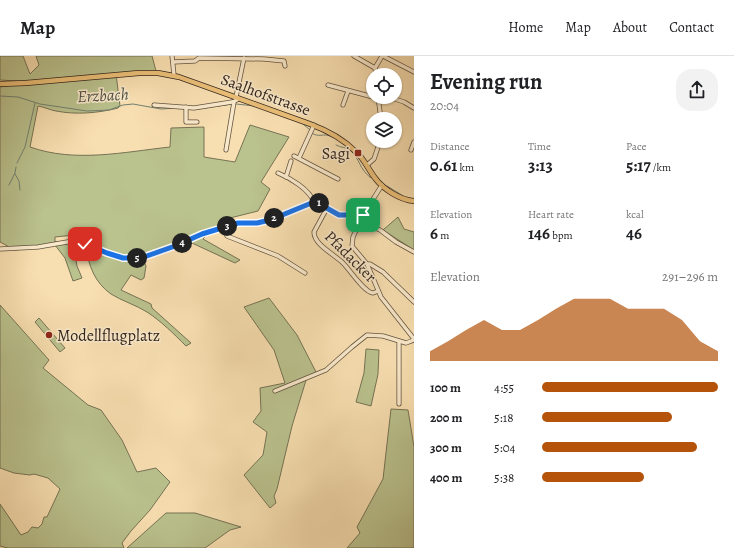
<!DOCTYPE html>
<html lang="en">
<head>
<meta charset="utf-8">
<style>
	body { margin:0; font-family:Alegreya,serif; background:#f2f2f2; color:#202124; height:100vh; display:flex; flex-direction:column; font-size:15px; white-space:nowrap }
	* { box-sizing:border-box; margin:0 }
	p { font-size:13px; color:#757577 }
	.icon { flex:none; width:22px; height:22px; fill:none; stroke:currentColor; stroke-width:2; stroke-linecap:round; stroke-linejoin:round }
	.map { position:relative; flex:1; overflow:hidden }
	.sheet { display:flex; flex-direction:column; background:#fff; width:320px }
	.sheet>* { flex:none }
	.tools { position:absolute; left:366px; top:12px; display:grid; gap:8px }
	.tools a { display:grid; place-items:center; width:36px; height:36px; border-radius:50%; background:#fff; box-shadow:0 1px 3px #0004; font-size:20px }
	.pin { position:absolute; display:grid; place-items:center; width:34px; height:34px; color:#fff; margin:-17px; border-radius:8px; box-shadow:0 2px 6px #0006 }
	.km { position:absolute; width:20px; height:20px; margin:-10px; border-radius:50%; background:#222; color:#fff; font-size:11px; line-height:20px; text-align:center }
	.round { display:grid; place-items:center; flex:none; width:42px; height:42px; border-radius:16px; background:#f2f2f2 }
	.overview { display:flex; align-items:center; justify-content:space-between; height:68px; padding:0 16px }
	h1 { font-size:22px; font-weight:700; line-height:30px }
	.figures { display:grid; grid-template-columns:repeat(3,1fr); gap:6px; height:68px; padding:4px 16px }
	.figures div { display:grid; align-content:center }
	.figures b { font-size:17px; font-weight:700 }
	.figures small { font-size:11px; font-weight:400 }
	.figures p { font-size:11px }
	.chart { height:112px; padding:8px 16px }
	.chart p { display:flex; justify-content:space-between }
	.chart svg { width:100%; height:72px; margin-top:4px; fill:#b45309; opacity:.7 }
	ul { padding:0 16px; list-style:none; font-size:13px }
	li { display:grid; grid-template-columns:64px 48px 1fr; align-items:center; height:30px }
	li i { height:10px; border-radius:5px; background:#b45309 }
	header { display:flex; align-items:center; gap:24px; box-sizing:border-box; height:56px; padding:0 20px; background:#fff; border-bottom:1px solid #e0e0e0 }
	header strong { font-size:19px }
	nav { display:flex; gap:22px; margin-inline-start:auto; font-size:14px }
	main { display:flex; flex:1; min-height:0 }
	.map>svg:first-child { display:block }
</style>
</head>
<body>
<header>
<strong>Map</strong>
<nav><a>Home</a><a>Map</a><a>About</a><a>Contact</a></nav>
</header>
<main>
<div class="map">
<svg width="414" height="492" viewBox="0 0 414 492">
	<rect width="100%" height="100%" fill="#f8dfb1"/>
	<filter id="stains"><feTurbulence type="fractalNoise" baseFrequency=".005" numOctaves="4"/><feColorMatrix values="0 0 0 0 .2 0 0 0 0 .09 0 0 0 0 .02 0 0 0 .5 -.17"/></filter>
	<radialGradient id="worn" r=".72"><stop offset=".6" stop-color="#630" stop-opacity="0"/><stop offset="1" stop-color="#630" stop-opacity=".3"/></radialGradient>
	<g fill="#bac28e" stroke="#767355">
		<path d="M0,0H23L30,18L39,9L36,0H152L156,15L116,18L120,50L118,52C99,57 76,59 56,55C50,54 44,51 38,50L30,91C75,107 124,96 170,91L171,72L204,71V101L235,106L250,69L289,81L261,126L270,133L258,155L222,164L203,183L240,204L235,207L192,187L185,194L176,192L143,203L146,210L144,222L141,224L131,219L121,234L151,248L152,252L191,287L186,290C174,278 161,265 147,256C136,249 122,245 111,238C95,227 88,209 86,190L93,177L55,181V186L73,185L77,210L82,222L73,225L65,202L55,189L15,194L0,186V31L12,29L17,25L0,24Z"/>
		<polygon points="398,161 404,173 414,176 414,194 383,174"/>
		<polygon points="269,242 297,279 316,316 307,321 292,370 277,433 274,440 276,447 270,452 244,419 263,399 267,376 253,366 261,355 260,332 285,327 274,294 244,251"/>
		<polygon points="0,249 49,304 43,312 88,349 101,354 122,384 137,416 156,412 170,426 150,454 131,475 122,487 124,492 8,492 0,490 0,448 21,479 28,476 32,471 38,472 42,468 44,461 47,461 60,433 48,422 34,418 30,419 14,417 0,412"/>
		<polygon points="39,262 65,292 60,296 35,266"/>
		<polygon points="366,293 379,294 378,318 371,350 356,346 364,317"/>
		<polygon points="391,353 408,354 414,391 414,492 347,492 360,477 357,471 383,423"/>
		<polygon points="166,457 195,457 241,471 230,474 205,492 127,492"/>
	</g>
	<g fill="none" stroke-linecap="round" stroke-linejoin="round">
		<g stroke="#728072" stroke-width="1">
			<polyline points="0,40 18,41 40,48 87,55 109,54 123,49 133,48 161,53 176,52"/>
			<polyline points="236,48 255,50"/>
			<polyline points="198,53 232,48"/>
			<polyline points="303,68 310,74"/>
			<path d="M312,77C318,82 324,77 330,80"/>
			<path d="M336,89C341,92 347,91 351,95C360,103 359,113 371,122"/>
			<polyline points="17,107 25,91 35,47"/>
			<polyline points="15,118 19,125 20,134"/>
			<polyline points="9,129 15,117 16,111"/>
			<polyline points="387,130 405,141"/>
		</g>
		<defs>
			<g id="minor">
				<polyline points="172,0 174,19"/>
				<polyline points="354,0 375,12"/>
				<polyline points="383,0 414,16"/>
				<polyline points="173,6 195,5 199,2 264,3 284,5 285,10"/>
				<polyline points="376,19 375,12 382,0"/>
				<polyline points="328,29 373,41"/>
				<polyline points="236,41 244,2"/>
				<polyline points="378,41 381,63"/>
				<polyline points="389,41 404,46 414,52"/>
				<polyline points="154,49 194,52 232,46 237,44 238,42"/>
				<polyline points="343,49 348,35"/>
				<polyline points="186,51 186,66 197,66"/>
				<polyline points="226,94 234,46"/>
				<polyline points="411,94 414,86"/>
				<polyline points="294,100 338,123"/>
				<polyline points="299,102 314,69"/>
				<polyline points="367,109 374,103 380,85"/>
				<path d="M278,117C290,122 309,133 314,146"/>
				<polyline points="286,121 291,105"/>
				<polyline points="382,129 363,159 353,181 352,190 367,208 381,241 414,283"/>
				<path d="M327,152L314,176C314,189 334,198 343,207C350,214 364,236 373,237L378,235"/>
				<polyline points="360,166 380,174 396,186 414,196"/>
				<polyline points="223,172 227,180 278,200 305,217"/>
				<polyline points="0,193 38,191 73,185 123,202 141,202 175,190 202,178 238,167 257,167 270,164 314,146 316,146 339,159 363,159"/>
				<polyline points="367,208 370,208 383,216 414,246"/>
				<polyline points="399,286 399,348"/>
				<polyline points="275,335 326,314 352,291 367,279 383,280 406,287 414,284"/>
			</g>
			<path id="major" d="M0,28L26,27L139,17H158L179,21L310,68C326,74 343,83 355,95C364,102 368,113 375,122C383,133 400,144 414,145"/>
		</defs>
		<use href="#minor" stroke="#635341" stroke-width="5"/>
		<use href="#major" stroke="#31241c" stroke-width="6"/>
		<use href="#minor" stroke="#faeacc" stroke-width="3.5"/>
		<use href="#major" stroke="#ecc078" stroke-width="4.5"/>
	</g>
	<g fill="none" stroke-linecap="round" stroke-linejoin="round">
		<defs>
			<polyline id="route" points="85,188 107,197 123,202 141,202 175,190 202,178 238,167 257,167 270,164 314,146 316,146 339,159 363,159"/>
		</defs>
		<use href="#route" stroke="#fff" stroke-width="8"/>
		<use href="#route" stroke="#1a73e8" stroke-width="5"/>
	</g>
	<g fill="#8f2418" stroke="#faeacc" stroke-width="1.5">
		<rect x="354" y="93" width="8" height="8" rx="2"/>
		<circle cx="49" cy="279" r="4"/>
	</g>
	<g text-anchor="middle" stroke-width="3" stroke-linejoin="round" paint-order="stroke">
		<g font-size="16" fill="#31241c" stroke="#faeacc">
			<text transform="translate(266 38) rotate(20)" y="6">Saalhofstrasse</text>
			<text transform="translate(351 200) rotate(45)" y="6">Pfadacker</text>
		</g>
		<g font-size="16" fill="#31241c" stroke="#faeacc" text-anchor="end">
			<text x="350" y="103">Sagi</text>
			<text x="57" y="285" text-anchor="start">Modellflugplatz</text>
		</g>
		<g font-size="17" font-style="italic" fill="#515247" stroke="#faeacc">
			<text transform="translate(103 39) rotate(-3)" y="6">Erzbach</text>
		</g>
	</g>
	<rect width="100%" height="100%" filter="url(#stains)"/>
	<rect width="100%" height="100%" fill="url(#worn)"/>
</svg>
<div class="tools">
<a><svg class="icon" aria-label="locate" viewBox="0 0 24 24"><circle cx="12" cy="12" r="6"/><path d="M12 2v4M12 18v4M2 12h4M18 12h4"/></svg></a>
<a><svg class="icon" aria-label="layers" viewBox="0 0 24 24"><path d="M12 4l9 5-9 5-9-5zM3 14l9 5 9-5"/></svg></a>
</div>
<div class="pin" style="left:363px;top:159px;background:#1e9e55"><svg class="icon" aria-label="arrive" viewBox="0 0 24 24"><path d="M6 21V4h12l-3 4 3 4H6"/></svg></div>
<div class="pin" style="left:85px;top:188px;background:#d93025"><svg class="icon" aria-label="check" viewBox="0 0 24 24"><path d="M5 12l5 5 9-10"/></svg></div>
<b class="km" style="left:319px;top:147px">1</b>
<b class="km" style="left:274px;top:162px">2</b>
<b class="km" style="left:227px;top:170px">3</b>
<b class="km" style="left:182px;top:187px">4</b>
<b class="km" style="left:137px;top:202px">5</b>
</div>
<section class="sheet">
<div class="overview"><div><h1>Evening run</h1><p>20:04</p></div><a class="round"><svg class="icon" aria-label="share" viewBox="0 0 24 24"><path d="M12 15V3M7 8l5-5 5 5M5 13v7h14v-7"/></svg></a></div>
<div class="figures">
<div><p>Distance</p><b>0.61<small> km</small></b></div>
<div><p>Time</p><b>3:13</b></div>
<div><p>Pace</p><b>5:17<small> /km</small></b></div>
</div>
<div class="figures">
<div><p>Elevation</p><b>6<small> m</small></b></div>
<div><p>Heart rate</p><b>146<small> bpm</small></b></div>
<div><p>kcal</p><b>46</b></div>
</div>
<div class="chart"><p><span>Elevation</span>291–296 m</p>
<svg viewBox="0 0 160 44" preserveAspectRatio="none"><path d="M0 44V38L10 32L20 25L30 19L40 25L50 25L60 19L70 12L80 6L90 6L100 6L110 12L120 12L130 12L140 19L150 32L160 38V44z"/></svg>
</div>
<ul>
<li><b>100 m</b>4:55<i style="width:100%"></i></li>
<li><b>200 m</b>5:18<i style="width:74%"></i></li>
<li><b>300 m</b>5:04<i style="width:88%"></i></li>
<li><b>400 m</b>5:38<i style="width:58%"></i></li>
</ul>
</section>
</main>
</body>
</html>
